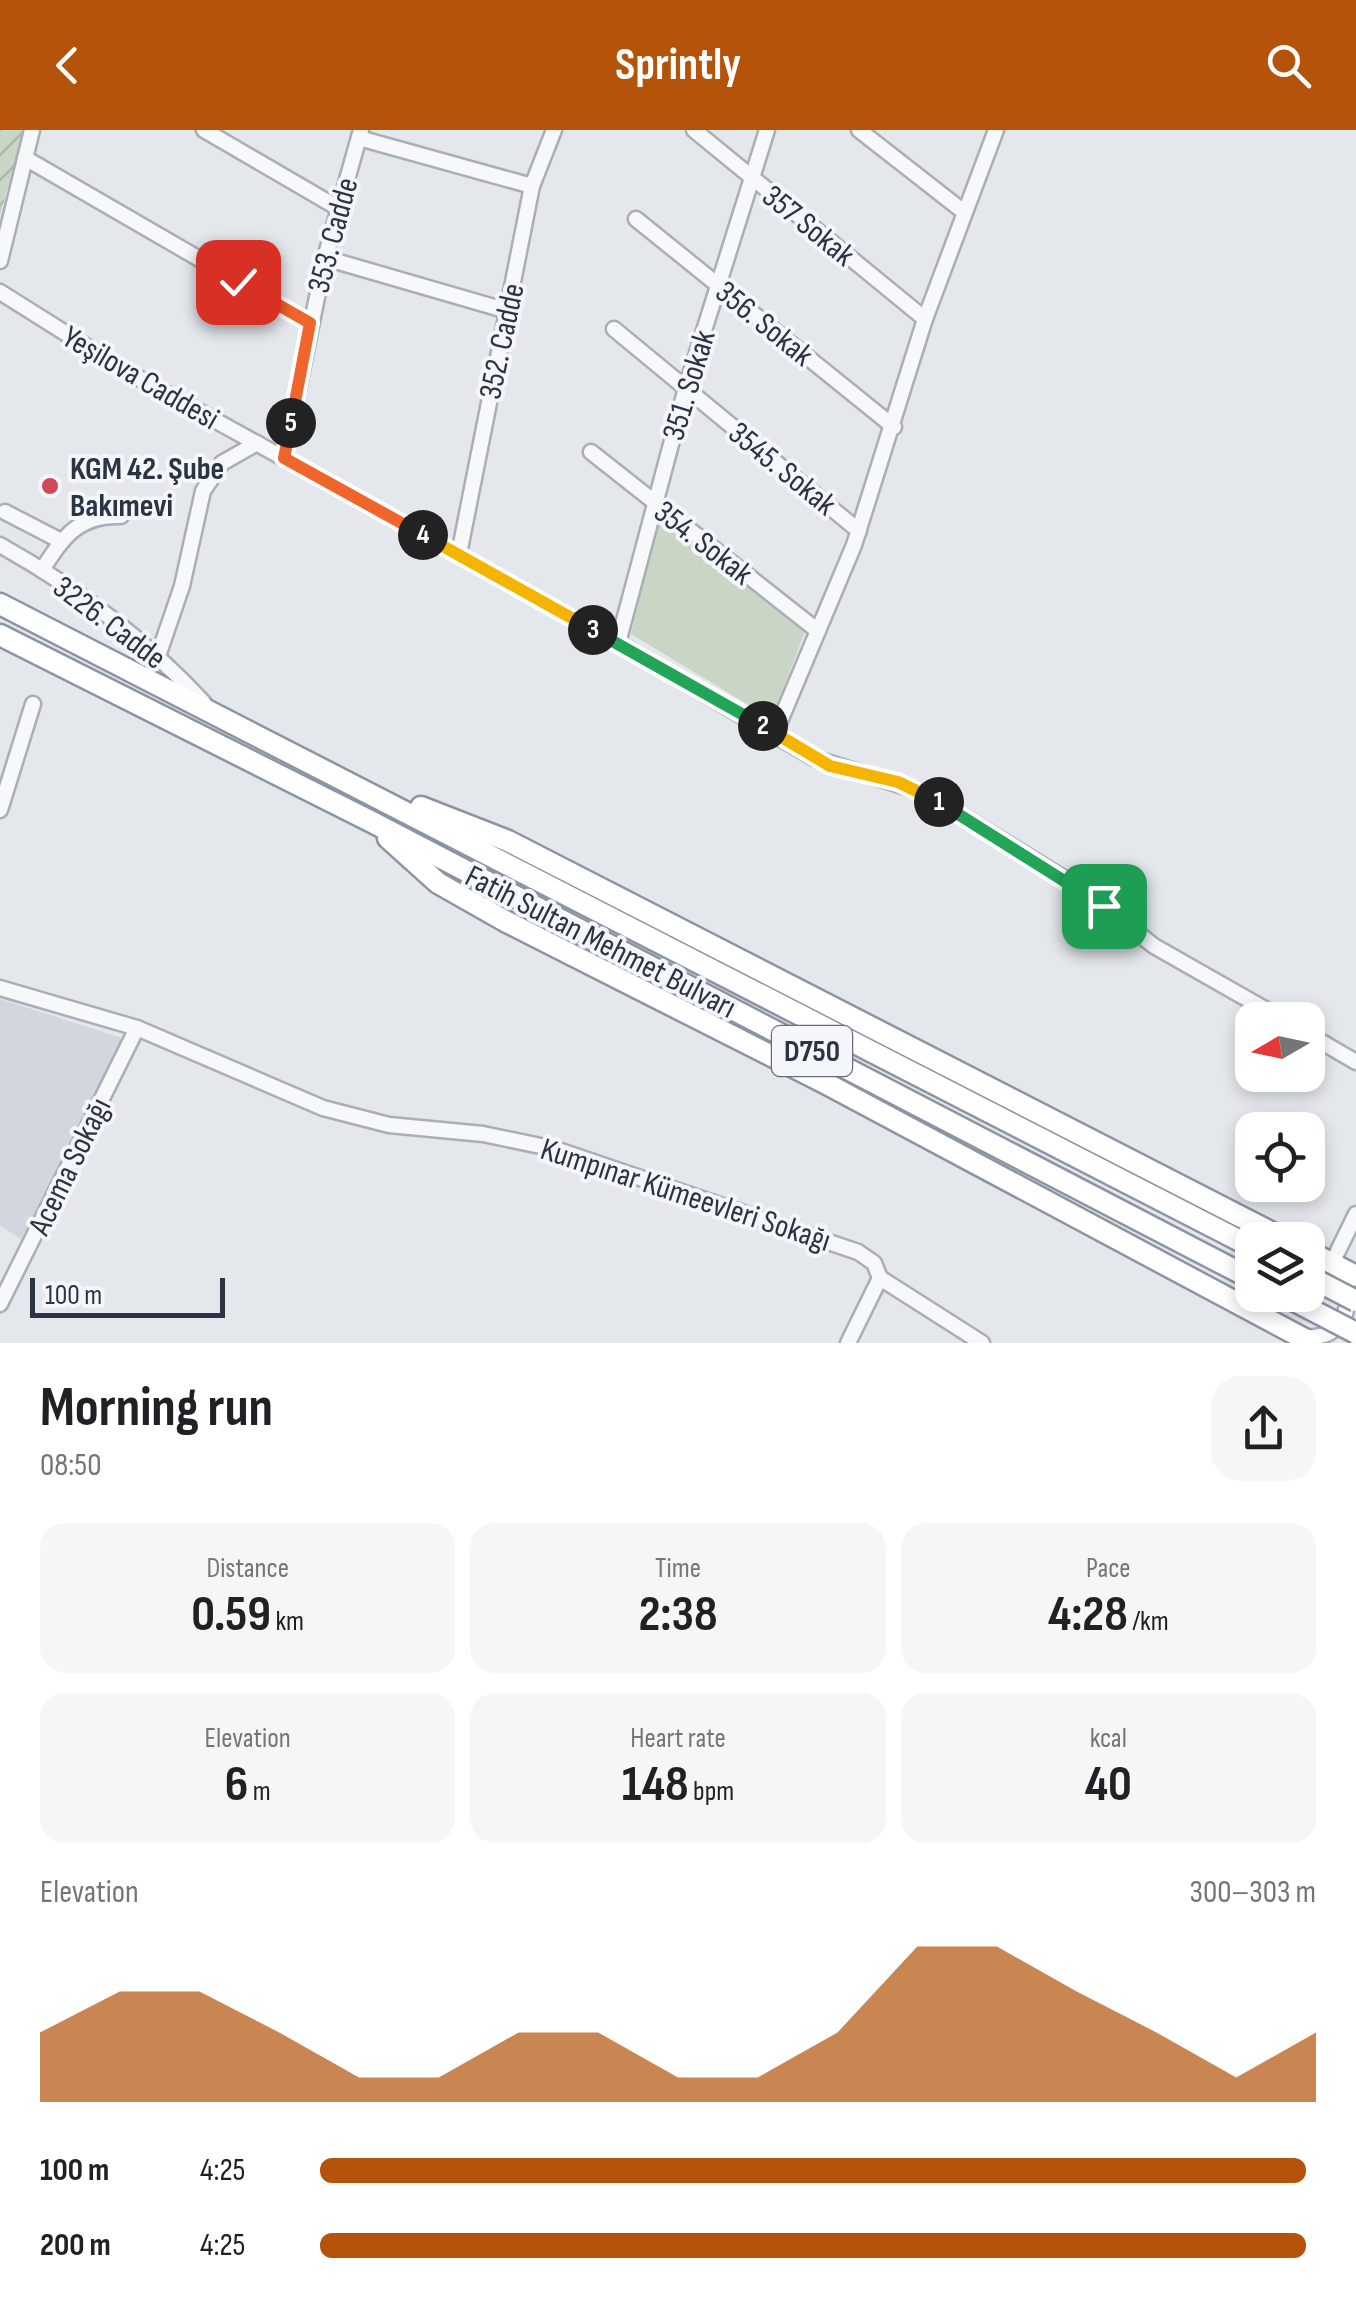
<!DOCTYPE html>
<html lang="en">
<head>
<meta charset="utf-8">
<style>
	body { margin:0; font-family:"Sofia Sans Condensed",sans-serif; background:#f6f6f6; color:#202124; height:100vh; display:flex; flex-direction:column; font-size:38px; white-space:nowrap }
	* { box-sizing:border-box; margin:0 }
	p { font-size:32px; color:#757577 }
	.icon { flex:none; width:55px; height:55px; fill:none; stroke:currentColor; stroke-width:2; stroke-linecap:round; stroke-linejoin:round }
	.map { position:relative; height:1213px; overflow:hidden }
	.side { display:flex; flex-direction:column; background:#fff; flex:1 }
	.side>* { flex:none }
	.needle { width:65px; rotate:261deg }
	.tools { position:absolute; left:1235px; top:872px; display:grid; gap:20px }
	.tools a { display:grid; place-items:center; width:90px; height:90px; border-radius:20px; background:#fff; box-shadow:0 5px 15px #0003; font-size:50px }
	.scale { position:absolute; left:30px; bottom:25px; width:195px; box-sizing:border-box; padding-left:10px; border:5px solid #2b3445; border-top:0; font-size:28px; line-height:35px; white-space:nowrap; color:#2b3445; -webkit-text-stroke:8px #f4f6f9; paint-order:stroke }
	.pin { position:absolute; display:grid; place-items:center; width:85px; height:85px; color:#fff; margin:-42px; border-radius:20px; box-shadow:0 5px 15px #0006 }
	.km { position:absolute; width:50px; height:50px; margin:-25px; border-radius:50%; background:#222; color:#fff; font-size:28px; line-height:50px; text-align:center }
	.round { display:grid; place-items:center; flex:none; width:105px; height:105px; border-radius:30px; background:#f6f6f6 }
	.summary { display:flex; align-items:center; justify-content:space-between; height:170px; padding:0 40px }
	h1 { font-size:55px; font-weight:700; line-height:75px }
	.figures { display:grid; grid-template-columns:repeat(3,1fr); gap:15px; height:170px; padding:10px 40px }
	.figures div { display:grid; align-content:center; border-radius:25px; background:#f6f6f6; text-align:center }
	.figures b { font-size:50px; font-weight:700 }
	.figures small { font-size:28px; font-weight:400 }
	.figures p { font-size:28px }
	.chart { height:280px; padding:20px 40px }
	.chart p { display:flex; justify-content:space-between }
	.chart svg { width:100%; height:180px; margin-top:10px; fill:#b45309; opacity:.7 }
	ul { padding:0 40px; list-style:none; font-size:32px }
	li { display:grid; grid-template-columns:160px 120px 1fr; align-items:center; height:75px }
	li i { height:25px; border-radius:12px; background:#b45309 }
	header { display:flex; justify-content:space-between; align-items:center; height:130px; padding:0 40px; background:#b45309; color:#fff; font-size:45px; font-weight:700 }
	.map>svg:first-child { display:block }
</style>
</head>
<body>
<header><svg class="icon" aria-label="back" viewBox="0 0 24 24"><path d="M15 5l-7 7 7 7"/></svg>Sprintly<svg class="icon" aria-label="search" viewBox="0 0 24 24"><circle cx="10" cy="10" r="6"/><path d="M15 15l6 6"/></svg></header>
<div class="map">
<svg width="1356" height="1213" viewBox="0 0 1356 1213">
	<defs>
		<pattern id="garden-furrows" width="10" height="10" patternUnits="userSpaceOnUse" patternTransform="scale(2.5)"><rect width="10" height="10" fill="#c9d6c5"/><path d="M-1 1l2-2M0 10L10 0M9 11l2-2" fill="none" stroke="#adb8ab"/></pattern>
	</defs>
	<rect width="100%" height="100%" fill="#e4e7ec"/>
	<polygon fill="#d2d6de" points="0,869 128,910 21,1109 0,1096"/>
	<polygon fill="#c9d6c5" points="658,388 805,501 772,589 631,504"/>
	<polygon fill="url(#garden-furrows)" points="0,0 24,0 0,86"/>
	<g fill="none" stroke-linecap="round" stroke-linejoin="round">
		<defs>
			<g id="minor">
				<polyline points="204,0 338,78"/>
				<polyline points="694,0 925,189"/>
				<polyline points="859,0 964,82"/>
				<polyline points="359,8 532,56"/>
				<polyline points="25,28 310,193"/>
				<polyline points="636,89 894,297"/>
				<polyline points="325,128 508,181"/>
				<polyline points="0,131 32,0"/>
				<polyline points="0,162 124,240 618,513 814,628 925,663 1083,760 1154,816 1284,890"/>
				<polyline points="614,199 859,401"/>
				<polyline points="591,322 818,501"/>
				<polyline points="284,328 325,128 361,0"/>
				<polyline points="5,382 61,411"/>
				<path d="M0,415C75,457 146,510 204,573"/>
				<polyline points="459,424 532,56 554,0"/>
				<path d="M42,440C63,407 79,384 121,386"/>
				<polyline points="618,513 686,258 767,0"/>
				<polyline points="158,526 182,456 203,361 222,333 257,313"/>
				<polyline points="775,603 854,415 925,189 996,0"/>
				<polyline points="0,680 33,574"/>
				<polyline points="0,858 137,898 323,978 389,995 483,1004 555,1019 858,1122 874,1133 880,1148 848,1213"/>
				<polyline points="1308,904 1356,932"/>
				<polyline points="1332,1133 1356,1084"/>
				<polyline points="880,1148 982,1213"/>
				<polyline points="0,1174 137,898"/>
				<path d="M1305,1207C1346,1210 1356,1172 1340,1140"/>
			</g>
			<g id="highway">
				<polyline points="0,474 1252,1117"/>
				<polyline points="0,505 372,692 1252,1149"/>
				<polyline points="421,677 508,711 1286,1110"/>
				<polyline points="388,708 438,753 505,791 827,954 1312,1213"/>
				<polyline points="1308,1121 1356,1146"/>
			</g>
		</defs>
		<use href="#minor" stroke="#a9aeb7" stroke-width="19"/>
		<use href="#highway" stroke="#8b94a3" stroke-width="25"/>
		<use href="#minor" stroke="#f7f8fa" stroke-width="14"/>
		<use href="#highway" stroke="#fff" stroke-width="20"/>
		<defs>
			<g id="highway-bridge">
				<polyline points="1308,1146 1356,1171"/>
				<polyline points="1283,1165 1356,1203"/>
			</g>
		</defs>
		<use href="#highway-bridge" stroke="#8b94a3" stroke-width="25" stroke-linecap="butt"/>
		<use href="#highway-bridge" stroke="#fff" stroke-width="20"/>
	</g>
	<g fill="none" stroke-linecap="round" stroke-linejoin="round">
		<defs>
			<polyline id="split-1" points="939,672 1104,776"/>
			<polyline id="split-2" points="763,596 830,636 898,652 939,672"/>
			<polyline id="split-3" points="593,500 763,596"/>
			<polyline id="split-4" points="423,405 593,500"/>
			<polyline id="split-5" points="291,293 284,328 423,405"/>
			<polyline id="split-6" points="238,152 310,193 291,293"/>
		</defs>
		<use href="#split-1" stroke="#fff" stroke-width="20"/>
		<use href="#split-2" stroke="#fff" stroke-width="20"/>
		<use href="#split-3" stroke="#fff" stroke-width="20"/>
		<use href="#split-4" stroke="#fff" stroke-width="20"/>
		<use href="#split-5" stroke="#fff" stroke-width="20"/>
		<use href="#split-6" stroke="#fff" stroke-width="20"/>
		<use href="#split-1" stroke="#22a559" stroke-width="12"/>
		<use href="#split-2" stroke="#f5b400" stroke-width="12"/>
		<use href="#split-3" stroke="#22a559" stroke-width="12"/>
		<use href="#split-4" stroke="#f5b400" stroke-width="12"/>
		<use href="#split-5" stroke="#f0652b" stroke-width="12"/>
		<use href="#split-6" stroke="#f0652b" stroke-width="12"/>
	</g>
	<circle fill="#d1495b" stroke="#f4f6f9" stroke-width="4" cx="50" cy="356" r="10"/>
	<g text-anchor="middle" stroke-width="8" stroke-linejoin="round" paint-order="stroke">
		<rect fill="#f4f6f9" stroke="#676e7b" stroke-width="2.5" x="772" y="896" width="80" height="50" rx="8"/>
		<g font-size="30" font-weight="bold" fill="#2b3445">
			<text x="812" y="931">D750</text>
		</g>
		<g font-size="32" fill="#2b3445" stroke="#f4f6f9">
			<text transform="translate(809 95) rotate(39)" y="11">357 Sokak</text>
			<text transform="translate(332 105) rotate(-75)" y="11">353. Cadde</text>
			<text transform="translate(765 193) rotate(39)" y="11">356. Sokak</text>
			<text transform="translate(501 211) rotate(-78)" y="11">352. Cadde</text>
			<text transform="translate(141 247) rotate(30)" y="11">Yeşilova Caddesi</text>
			<text transform="translate(688 255) rotate(-73)" y="11">351. Sokak</text>
			<text transform="translate(783 338) rotate(39)" y="11">3545. Sokak</text>
			<text transform="translate(704 412) rotate(38)" y="11">354. Sokak</text>
			<text transform="translate(110 492) rotate(37)" y="11">3226. Cadde</text>
			<text transform="translate(601 811) rotate(27)" y="11">Fatih Sultan Mehmet Bulvarı</text>
			<text transform="translate(69 1036) rotate(-64)" y="11">Acema Sokağı</text>
			<text transform="translate(686 1064) rotate(18)" y="11">Kumpınar Kümeevleri Sokağı</text>
		</g>
		<g font-size="32" font-weight="bold" fill="#2b3445" stroke="#f4f6f9" text-anchor="start">
			<text x="70" y="349">KGM 42. Şube<tspan x="70" dy="37">Bakımevi</tspan></text>
		</g>
	</g>
</svg>
<div class="tools">
<a><svg class="needle" viewBox="-14 -14 28 28"><path d="M0-13l5 13h-10z" fill="#e53935"/><path d="M0 13l5-13h-10z" fill="#757577"/></svg></a>
<a><svg class="icon" aria-label="locate" viewBox="0 0 24 24"><circle cx="12" cy="12" r="6"/><path d="M12 2v4M12 18v4M2 12h4M18 12h4"/></svg></a>
<a><svg class="icon" aria-label="layers" viewBox="0 0 24 24"><path d="M12 4l9 5-9 5-9-5zM3 14l9 5 9-5"/></svg></a>
</div>
<div class="scale">100 m</div>
<div class="pin" style="left:1104px;top:776px;background:#1e9e55"><svg class="icon" aria-label="arrive" viewBox="0 0 24 24"><path d="M6 21V4h12l-3 4 3 4H6"/></svg></div>
<div class="pin" style="left:238px;top:152px;background:#d93025"><svg class="icon" aria-label="check" viewBox="0 0 24 24"><path d="M5 12l5 5 9-10"/></svg></div>
<b class="km" style="left:939px;top:672px">1</b>
<b class="km" style="left:763px;top:596px">2</b>
<b class="km" style="left:593px;top:500px">3</b>
<b class="km" style="left:423px;top:405px">4</b>
<b class="km" style="left:291px;top:293px">5</b>
</div>
<section class="side">
<div class="summary"><div><h1>Morning run</h1><p>08:50</p></div><a class="round"><svg class="icon" aria-label="share" viewBox="0 0 24 24"><path d="M12 15V3M7 8l5-5 5 5M5 13v7h14v-7"/></svg></a></div>
<div class="figures">
<div><p>Distance</p><b>0.59<small> km</small></b></div>
<div><p>Time</p><b>2:38</b></div>
<div><p>Pace</p><b>4:28<small> /km</small></b></div>
</div>
<div class="figures">
<div><p>Elevation</p><b>6<small> m</small></b></div>
<div><p>Heart rate</p><b>148<small> bpm</small></b></div>
<div><p>kcal</p><b>40</b></div>
</div>
<div class="chart"><p><span>Elevation</span>300–303 m</p>
<svg viewBox="0 0 160 44" preserveAspectRatio="none"><path d="M0 44V27L10 17L20 17L30 27L40 38L50 38L60 27L70 27L80 38L90 38L100 27L110 6L120 6L130 17L140 27L150 38L160 27V44z"/></svg>
</div>
<ul>
<li><b>100 m</b>4:25<i style="width:99%"></i></li>
<li><b>200 m</b>4:25<i style="width:99%"></i></li>
</ul>
</section>
</body>
</html>
